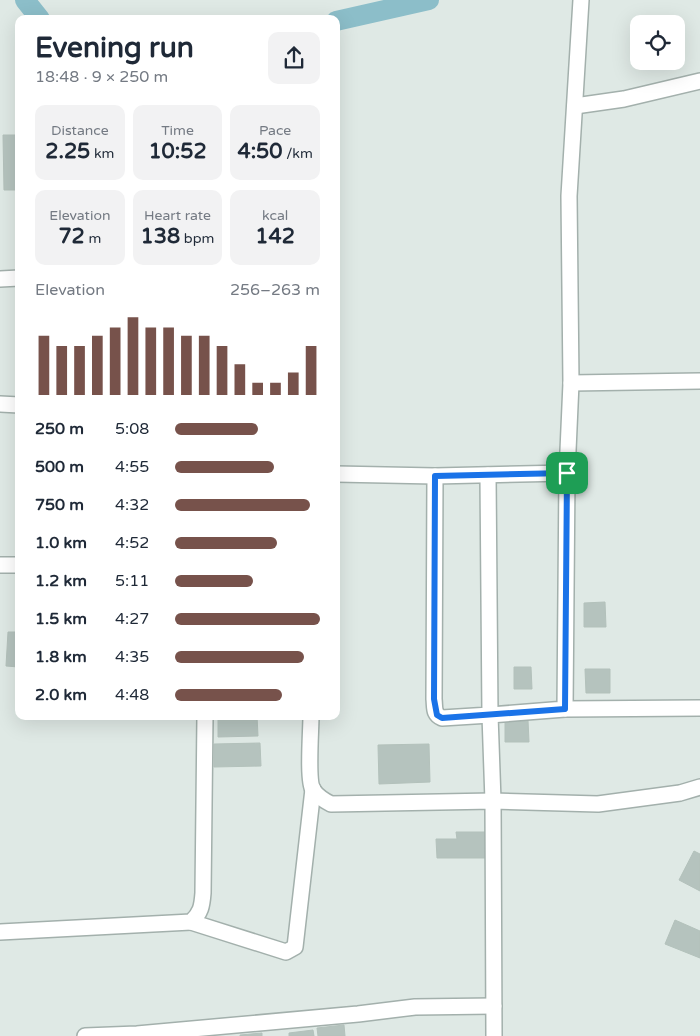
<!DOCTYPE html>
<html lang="en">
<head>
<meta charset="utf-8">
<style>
	body { margin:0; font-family:"Varela Round",sans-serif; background:#f2f2f3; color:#1f2937; height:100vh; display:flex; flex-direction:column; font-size:19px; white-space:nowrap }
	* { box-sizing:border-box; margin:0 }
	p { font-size:16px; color:#747a83 }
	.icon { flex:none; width:28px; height:28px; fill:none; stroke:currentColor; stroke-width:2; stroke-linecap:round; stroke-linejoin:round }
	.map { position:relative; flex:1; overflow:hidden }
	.drawer { position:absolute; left:15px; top:15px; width:325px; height:705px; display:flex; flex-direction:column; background:#fff; border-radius:10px; box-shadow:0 5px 20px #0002 }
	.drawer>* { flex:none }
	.fabs { position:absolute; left:630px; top:15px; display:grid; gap:10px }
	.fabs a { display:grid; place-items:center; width:55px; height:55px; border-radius:10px; background:#fff; box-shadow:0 5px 20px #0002; font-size:25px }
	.pin { position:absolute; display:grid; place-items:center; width:42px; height:42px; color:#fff; margin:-21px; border-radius:10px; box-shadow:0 2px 8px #0006 }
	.round { display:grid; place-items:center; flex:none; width:52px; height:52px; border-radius:10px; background:#f2f2f3 }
	.head { display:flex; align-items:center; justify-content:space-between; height:85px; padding:0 20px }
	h1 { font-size:28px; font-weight:700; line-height:38px }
	.metrics { display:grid; grid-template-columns:repeat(3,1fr); gap:8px; height:85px; padding:5px 20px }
	.metrics div { display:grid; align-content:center; border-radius:10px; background:#f2f2f3; text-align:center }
	.metrics b { font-size:21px; font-weight:700 }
	.metrics small { font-size:14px; font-weight:400 }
	.metrics p { font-size:14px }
	.chart { height:140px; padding:10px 20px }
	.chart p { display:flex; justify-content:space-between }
	.chart svg { width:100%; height:90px; margin-top:5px; stroke:#77524b; stroke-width:6 }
	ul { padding:0 20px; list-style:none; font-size:16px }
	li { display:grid; grid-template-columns:80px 60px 1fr; align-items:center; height:38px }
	li i { height:12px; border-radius:6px; background:#77524b }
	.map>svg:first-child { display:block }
</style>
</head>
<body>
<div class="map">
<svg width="700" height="1036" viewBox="0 0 700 1036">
	<rect width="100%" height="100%" fill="#dfe9e5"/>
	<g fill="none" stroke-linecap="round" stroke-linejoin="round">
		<g stroke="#8cbec9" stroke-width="20">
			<polyline points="25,0 40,19"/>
			<polyline points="336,21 429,0"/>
		</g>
	</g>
	<g fill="#b5c3be" stroke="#b3c1bb">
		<polygon points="3,135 19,135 19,190 4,190"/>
		<polygon points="605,602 606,627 584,627 584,603"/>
		<polygon points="8,632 19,632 19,667 6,666"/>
		<polygon points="514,667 531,667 532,689 514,689"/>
		<polygon points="585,669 610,669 610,693 586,693"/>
		<polygon points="218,716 257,716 258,736 218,737"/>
		<polygon points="505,720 528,720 529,742 505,742"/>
		<polygon points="260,743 261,766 214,767 214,744"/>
		<polygon points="429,744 430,782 379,784 378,745"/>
		<polygon points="456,832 488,832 489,858 437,858 436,839 457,839"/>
		<polygon points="694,851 700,854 700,891 679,880"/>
		<polygon points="675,920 700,931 700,958 665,944"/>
		<polygon points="344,1025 345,1036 318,1036 317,1028"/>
		<polygon points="313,1030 314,1036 289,1036 289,1033"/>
		<polygon points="262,1033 262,1036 240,1036 240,1035"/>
	</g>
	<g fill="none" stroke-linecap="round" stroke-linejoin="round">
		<defs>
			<g id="street">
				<polyline points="575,106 624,99 700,81"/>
				<polyline points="0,279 19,278"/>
				<polyline points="571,383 700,381"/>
				<polyline points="0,404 19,405"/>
				<polyline points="336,474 435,476 567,473"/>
				<path d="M435,476L434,699C435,708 433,714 442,718L490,715L488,475"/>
				<polyline points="0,565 19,565"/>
				<polyline points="565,709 700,708"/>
				<path d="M311,716C311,731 307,780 313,790C318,797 325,801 331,804L493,801L598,804L680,793L700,787"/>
				<polyline points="191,922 286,952 295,947 313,789"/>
				<path d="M0,932L191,922C201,913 202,906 203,893L205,716"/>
				<polyline points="85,1036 137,1034 358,1014 415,1007 494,1006"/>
				<polyline points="494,1036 493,801 490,715 565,709 567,473 571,383 569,196 581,0"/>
			</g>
		</defs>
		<use href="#street" stroke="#a3b0ac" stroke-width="18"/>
		<use href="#street" stroke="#fff" stroke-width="15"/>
	</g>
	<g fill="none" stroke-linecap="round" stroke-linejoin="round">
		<defs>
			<polygon id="route" points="567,473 565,709 442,718 437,715 434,699 435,476"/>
		</defs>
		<use href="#route" stroke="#fff" stroke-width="10"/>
		<use href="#route" stroke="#1a73e8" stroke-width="6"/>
	</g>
</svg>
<div class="fabs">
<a><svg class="icon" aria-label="locate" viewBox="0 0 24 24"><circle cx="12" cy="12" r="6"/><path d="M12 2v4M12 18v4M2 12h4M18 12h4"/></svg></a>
</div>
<div class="pin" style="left:567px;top:473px;background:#1e9e55"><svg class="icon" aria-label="arrive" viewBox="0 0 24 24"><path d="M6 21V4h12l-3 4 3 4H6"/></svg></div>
<section class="drawer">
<div class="head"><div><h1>Evening run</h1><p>18:48 · 9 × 250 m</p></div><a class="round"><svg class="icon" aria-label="share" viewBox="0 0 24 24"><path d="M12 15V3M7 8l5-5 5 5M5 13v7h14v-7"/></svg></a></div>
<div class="metrics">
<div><p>Distance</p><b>2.25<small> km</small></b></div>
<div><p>Time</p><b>10:52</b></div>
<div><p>Pace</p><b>4:50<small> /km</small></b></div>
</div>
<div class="metrics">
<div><p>Elevation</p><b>72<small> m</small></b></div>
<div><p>Heart rate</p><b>138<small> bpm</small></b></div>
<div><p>kcal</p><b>142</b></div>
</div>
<div class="chart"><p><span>Elevation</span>256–263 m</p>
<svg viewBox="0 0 160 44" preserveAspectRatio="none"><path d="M5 44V15M15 44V20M25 44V20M35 44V15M45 44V11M55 44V6M65 44V11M75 44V11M85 44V15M95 44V15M105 44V20M115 44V29M125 44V38M135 44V38M145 44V33M155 44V20"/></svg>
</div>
<ul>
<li><b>250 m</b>5:08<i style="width:57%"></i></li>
<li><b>500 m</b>4:55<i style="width:68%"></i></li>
<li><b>750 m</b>4:32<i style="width:93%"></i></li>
<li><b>1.0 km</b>4:52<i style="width:70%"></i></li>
<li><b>1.2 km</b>5:11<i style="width:54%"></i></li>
<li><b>1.5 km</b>4:27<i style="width:100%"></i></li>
<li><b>1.8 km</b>4:35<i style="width:89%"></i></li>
<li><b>2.0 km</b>4:48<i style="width:74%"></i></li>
</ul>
</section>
</div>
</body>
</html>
